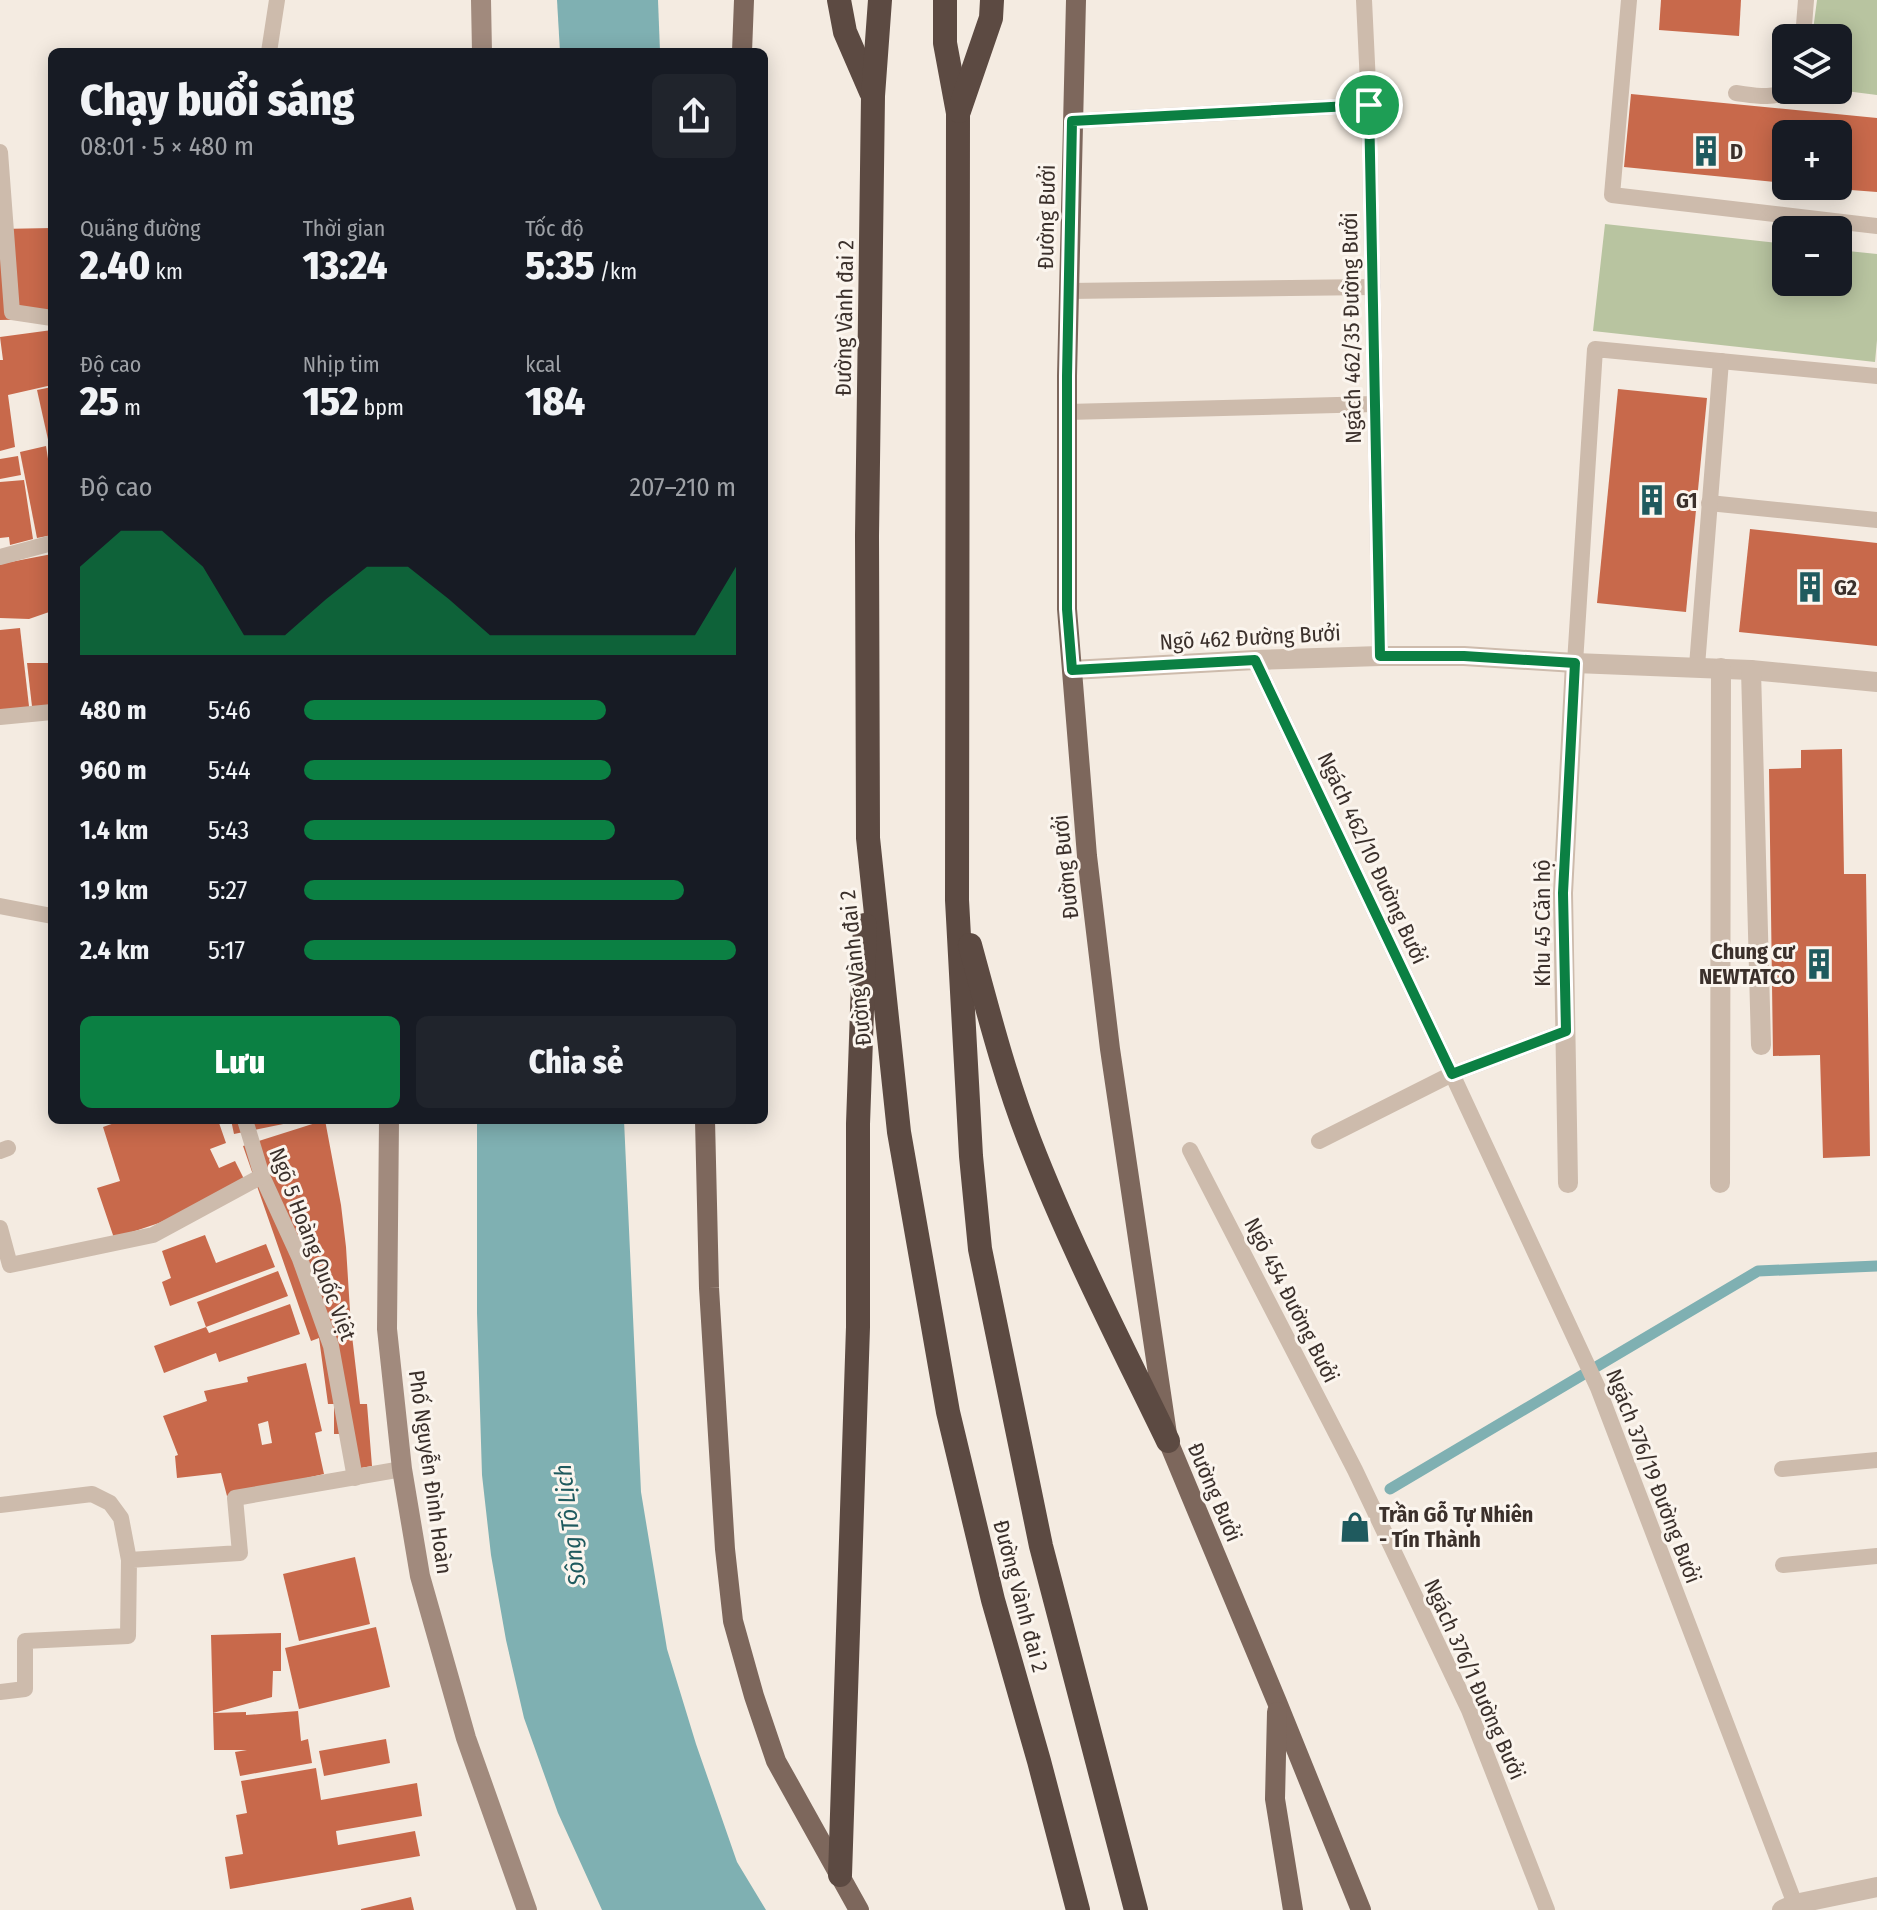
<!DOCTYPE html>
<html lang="vi">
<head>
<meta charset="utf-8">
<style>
	body { margin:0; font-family:"Fira Sans Condensed",sans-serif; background:#20242c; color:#f1f3f6; height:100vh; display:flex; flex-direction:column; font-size:30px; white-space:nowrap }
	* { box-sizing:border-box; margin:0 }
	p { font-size:26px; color:#9ea1a6 }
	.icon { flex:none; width:44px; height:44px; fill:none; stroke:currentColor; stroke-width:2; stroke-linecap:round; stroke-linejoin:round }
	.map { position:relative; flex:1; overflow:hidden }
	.details { position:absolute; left:48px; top:48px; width:720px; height:1076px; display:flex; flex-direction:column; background:#171b24; border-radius:12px; box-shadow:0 4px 20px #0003 }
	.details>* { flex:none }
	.tools { position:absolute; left:1772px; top:24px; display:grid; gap:16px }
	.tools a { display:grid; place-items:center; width:80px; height:80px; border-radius:12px; background:#171b24; box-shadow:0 4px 20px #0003; font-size:40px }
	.pin { position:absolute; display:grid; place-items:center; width:68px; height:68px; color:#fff; margin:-34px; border:4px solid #fff; border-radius:50%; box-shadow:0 2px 8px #0007 }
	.round { display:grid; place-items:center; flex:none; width:84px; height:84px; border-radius:12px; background:#20242c }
	.headline { display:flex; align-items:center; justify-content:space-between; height:136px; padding:0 32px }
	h1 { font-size:44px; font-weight:800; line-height:60px }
	.metrics { display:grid; grid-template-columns:repeat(3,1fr); gap:12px; height:136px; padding:8px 32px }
	.metrics div { display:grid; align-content:center }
	.metrics b { font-size:40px; font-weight:800 }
	.metrics small { font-size:22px; font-weight:400 }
	.metrics p { font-size:22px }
	.chart { height:224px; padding:16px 32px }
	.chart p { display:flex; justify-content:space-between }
	.chart svg { width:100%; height:144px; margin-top:8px; fill:#0b8043; opacity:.7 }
	.primary-button { display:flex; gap:16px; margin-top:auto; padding:16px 32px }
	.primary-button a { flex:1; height:92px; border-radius:12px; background:#0b8043; color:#fff; font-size:32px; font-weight:800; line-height:92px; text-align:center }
	.primary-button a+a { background:#20242c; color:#f1f3f6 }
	ul { padding:0 32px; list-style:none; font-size:26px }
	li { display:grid; grid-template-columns:128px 96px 1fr; align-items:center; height:60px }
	li i { height:20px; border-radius:10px; background:#0b8043 }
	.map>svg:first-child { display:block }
</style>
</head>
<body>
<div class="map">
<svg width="1877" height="1910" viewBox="0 0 1877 1910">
	<rect width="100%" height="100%" fill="#f4ebe1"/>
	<g fill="#b8c4a0">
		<polygon points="1817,0 1877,0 1877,95 1838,90 1838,38 1812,38"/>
		<polygon points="1605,224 1786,244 1786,282 1838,282 1838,250 1877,254 1877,340 1875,362 1593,331"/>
	</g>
	<g fill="#7fb0b2">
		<polygon points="557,0 658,0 660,52 560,52"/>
		<polygon points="477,1120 624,1120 641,1492 667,1649 696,1744 737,1862 766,1910 602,1910 558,1813 524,1718 506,1640 491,1555 482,1475 477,1313"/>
	</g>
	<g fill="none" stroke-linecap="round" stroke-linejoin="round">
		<polyline stroke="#7fb0b2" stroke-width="11" points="1390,1489 1758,1271 1877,1266"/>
	</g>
	<g fill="#c8694b" fill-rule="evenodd">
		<polygon points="1661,0 1741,0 1739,36 1659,30"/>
		<polygon points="1631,94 1877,118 1877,192 1838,189 1838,134 1786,134 1786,183 1624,167"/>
		<polygon points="52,228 52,319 0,320 0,229"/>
		<polygon points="52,330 52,385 8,395 15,447 0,451 0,360 3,360 0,337"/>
		<polygon points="52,387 52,453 51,453 37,390"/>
		<polygon points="1618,389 1707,398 1686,612 1597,603"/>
		<polygon points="46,446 52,484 52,535 37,538 20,452"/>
		<polygon points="18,456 21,475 0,479 0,459"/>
		<polygon points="24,480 33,539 10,545 9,537 0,538 0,482"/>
		<polygon points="1750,529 1877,543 1877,646 1739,632"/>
		<polygon points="52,554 52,611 29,619 0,618 0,564"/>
		<polygon points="20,628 30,715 0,713 0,630"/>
		<polygon points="27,663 49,663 52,678 52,715 33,715"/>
		<polygon points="1842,749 1844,874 1866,874 1870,1156 1823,1158 1820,1055 1773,1056 1769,769 1801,768 1801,750"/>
		<polygon points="123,1120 218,1120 226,1143 210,1149 219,1168 235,1161 246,1183 159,1223 114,1238 97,1188 120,1181 103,1127"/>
		<polygon points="231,1120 298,1120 298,1121 234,1134"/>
		<polygon points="325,1120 341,1205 346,1247 351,1327 360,1404 367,1404 372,1466 349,1470 344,1434 334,1434 334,1404 328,1404 319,1338 311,1341 243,1146"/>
		<polygon points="205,1235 216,1263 266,1244 275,1267 170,1306 162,1282 171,1278 162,1251"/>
		<polygon points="278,1271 288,1296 206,1327 209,1333 290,1304 300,1334 219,1362 216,1353 164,1373 154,1346 206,1327 197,1302"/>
		<path d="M306,1363L322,1431L315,1433L324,1474L227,1496L221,1473L177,1478L175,1456L178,1455L163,1416L207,1401L204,1391L248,1382L247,1377ZM268,1421L272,1443L262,1445L258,1424Z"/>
		<polygon points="355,1557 370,1624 299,1641 283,1574"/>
		<polygon points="376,1627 390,1687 299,1709 285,1648"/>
		<polygon points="281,1633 281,1671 273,1671 272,1697 213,1713 211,1635"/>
		<polygon points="298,1711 301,1741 308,1739 312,1763 240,1776 235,1752 247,1750 214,1750 213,1713 246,1712 246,1715"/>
		<polygon points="386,1739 390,1763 324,1776 319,1751"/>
		<polygon points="316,1768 321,1800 417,1783 422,1816 336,1831 338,1845 415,1831 420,1856 230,1889 225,1857 243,1854 236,1815 247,1813 241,1781"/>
		<polygon points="411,1897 414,1910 361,1910 361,1909"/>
	</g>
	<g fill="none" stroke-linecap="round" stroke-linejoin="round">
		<g stroke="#cdbbac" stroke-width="16">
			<polyline points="1364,0 1369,105 1380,656"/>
			<polyline points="1629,0 1612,195 1877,226"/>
			<polyline points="1803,38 1806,0"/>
			<polyline points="269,52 277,0"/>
			<path d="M1736,93C1753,95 1773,100 1789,90"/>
			<polyline points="1072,121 1369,105"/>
			<polyline points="0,152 12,312 52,318"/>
			<polyline points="1069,291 1373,287"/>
			<polyline points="1067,412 1375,404"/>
			<polyline points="1709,503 1877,520"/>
			<polyline points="0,557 52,543"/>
			<polyline points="1255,660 1452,1074 1598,1388 1795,1904 1795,1910"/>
			<polyline points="1575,663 1595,349 1877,376"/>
			<polyline points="1697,666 1721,361"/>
			<polyline points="0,717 52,712"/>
			<polyline points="0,906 52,916"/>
			<polyline points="245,1120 262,1176 300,1259 331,1346 355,1478"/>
			<polyline points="1319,1141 1452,1074 1566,1031"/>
			<polyline points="1190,1150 1355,1470 1469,1710 1547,1910"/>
			<polyline points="0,1151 8,1148"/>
			<polyline points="0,1228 10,1265 153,1235 262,1176"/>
			<polyline points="1782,1469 1877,1460"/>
			<polyline points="0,1505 92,1494 110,1503 121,1518 129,1560"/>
			<polyline points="1783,1565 1877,1556"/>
			<polyline points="0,1692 25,1689 25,1641 128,1636 129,1560 240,1553 235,1498 402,1469"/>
		</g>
		<g stroke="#cdbbac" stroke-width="20">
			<polyline points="1072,670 1255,660 1380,656 1464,656 1575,663 1751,670 1877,682"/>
			<polyline points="1751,670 1761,1045"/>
			<polyline points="1568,1183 1563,893 1575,663"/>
			<polyline points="1720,1183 1721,668"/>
			<polyline points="1782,1910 1795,1904 1877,1887"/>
		</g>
		<g stroke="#a18a7d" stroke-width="20">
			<polyline points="481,0 482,52"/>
			<polyline points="389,1120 387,1329 402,1469 420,1576 466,1738 527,1910"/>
		</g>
		<g stroke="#7d675c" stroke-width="20">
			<polyline points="1076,0 1067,376 1067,609 1087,856 1110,1049 1168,1441 1277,1702 1361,1910"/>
			<polyline points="742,52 744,0"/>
			<polyline points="705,1120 709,1288 725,1549 733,1621 754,1696 776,1761 859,1910"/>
			<polyline points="1277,1712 1275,1799 1293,1910"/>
		</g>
		<g stroke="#5c4a42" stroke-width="24">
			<polyline points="839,0 845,32 871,92"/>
			<polyline points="880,0 873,96 867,536 868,838 899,1132 948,1412 993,1600 1039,1761 1078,1910"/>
			<polyline points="945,0 945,43 958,113 957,900 971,1156 980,1249 1041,1546 1136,1910"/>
			<polyline points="959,111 991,18 992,0"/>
			<path d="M970,945C988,1011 1005,1078 1030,1142C1070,1245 1120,1342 1168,1441"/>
			<polyline points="840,1875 858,1327 858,1124 865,925"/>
		</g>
	</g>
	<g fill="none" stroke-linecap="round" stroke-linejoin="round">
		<defs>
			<polygon id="route" points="1369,105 1380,656 1464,656 1575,663 1563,893 1566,1031 1452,1074 1255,660 1072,670 1067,609 1067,376 1072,121"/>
		</defs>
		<use href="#route" stroke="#fff" stroke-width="16"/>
		<use href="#route" stroke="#0b8043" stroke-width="10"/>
	</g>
	<defs>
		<symbol id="building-bare" viewBox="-9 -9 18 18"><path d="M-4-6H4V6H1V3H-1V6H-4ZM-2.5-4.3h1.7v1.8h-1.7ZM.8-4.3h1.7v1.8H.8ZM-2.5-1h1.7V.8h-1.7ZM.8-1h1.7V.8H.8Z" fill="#1f5a5e" stroke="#fbf5ee" stroke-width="2.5" paint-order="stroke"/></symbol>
		<symbol id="shop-bare" viewBox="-9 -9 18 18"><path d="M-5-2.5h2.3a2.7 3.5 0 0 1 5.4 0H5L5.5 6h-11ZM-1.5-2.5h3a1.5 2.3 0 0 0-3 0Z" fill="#1f5a5e" stroke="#fbf5ee" stroke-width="2.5" paint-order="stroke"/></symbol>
	</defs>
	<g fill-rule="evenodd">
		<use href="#building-bare" x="1684" y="129" width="44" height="44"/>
		<use href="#building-bare" x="1630" y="478" width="44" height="44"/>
		<use href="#building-bare" x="1788" y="565" width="44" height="44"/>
		<use href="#building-bare" x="1797" y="942" width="44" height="44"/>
		<use href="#shop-bare" x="1333" y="1505" width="44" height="44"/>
	</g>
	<g text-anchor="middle" stroke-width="6" stroke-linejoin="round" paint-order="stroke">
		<g font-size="22" font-weight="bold" fill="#3b302b" stroke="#fbf5ee" text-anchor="start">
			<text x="1730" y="159">D</text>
			<text x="1676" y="508">G1</text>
			<text x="1834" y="595">G2</text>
			<text x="1795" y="959" text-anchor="end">Chung cư<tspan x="1795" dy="25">NEWTATCO</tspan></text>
			<text x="1379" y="1522">Trần Gỗ Tự Nhiên<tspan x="1379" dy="25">- Tín Thành</tspan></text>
		</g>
		<g font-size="22" fill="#3b302b" stroke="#fbf5ee">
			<text transform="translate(1046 217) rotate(-89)" y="8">Đường Bưởi</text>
			<text transform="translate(844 318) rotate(-89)" y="8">Đường Vành đai 2</text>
			<text transform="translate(1351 328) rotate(-91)" y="8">Ngách 462/35 Đường Bưởi</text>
			<text transform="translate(1250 637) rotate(-3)" y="8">Ngõ 462 Đường Bưởi</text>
			<text transform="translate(1373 858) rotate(65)" y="8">Ngách 462/10 Đường Bưởi</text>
			<text transform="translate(1065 867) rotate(-96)" y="8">Đường Bưởi</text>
			<text transform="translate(1542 923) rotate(-90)" y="8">Khu 45 Căn hộ</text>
			<text transform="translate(855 968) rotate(-96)" y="8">Đường Vành đai 2</text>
			<text transform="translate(313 1244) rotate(69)" y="8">Ngõ 5 Hoàng Quốc Việt</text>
			<text transform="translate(1292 1300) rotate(63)" y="8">Ngõ 454 Đường Bưởi</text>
			<text transform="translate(431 1472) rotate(82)" y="8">Phố Nguyễn Đình Hoàn</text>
			<text transform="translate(1654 1476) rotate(69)" y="8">Ngách 376/19 Đường Bưởi</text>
			<text transform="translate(1215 1492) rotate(67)" y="8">Đường Bưởi</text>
			<text transform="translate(1021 1596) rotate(75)" y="8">Đường Vành đai 2</text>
			<text transform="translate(1475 1679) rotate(66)" y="8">Ngách 376/1 Đường Bưởi</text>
		</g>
		<g font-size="24" font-style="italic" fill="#1f5a5e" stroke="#fbf5ee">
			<text transform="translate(570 1525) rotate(-97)" y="8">Sông Tô Lịch</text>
		</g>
	</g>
</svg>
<div class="tools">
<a><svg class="icon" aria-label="layers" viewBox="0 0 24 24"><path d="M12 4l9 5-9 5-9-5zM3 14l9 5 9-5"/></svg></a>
<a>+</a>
<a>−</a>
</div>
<div class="pin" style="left:1369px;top:105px;background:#1e9e55"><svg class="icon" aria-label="arrive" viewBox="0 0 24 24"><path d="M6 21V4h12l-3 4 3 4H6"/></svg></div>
<section class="details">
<div class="headline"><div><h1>Chạy buổi sáng</h1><p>08:01 · 5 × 480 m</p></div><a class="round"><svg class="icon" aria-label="share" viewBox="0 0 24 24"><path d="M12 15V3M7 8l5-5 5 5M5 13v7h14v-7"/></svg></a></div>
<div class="metrics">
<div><p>Quãng đường</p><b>2.40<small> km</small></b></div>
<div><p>Thời gian</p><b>13:24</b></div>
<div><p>Tốc độ</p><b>5:35<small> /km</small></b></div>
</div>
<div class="metrics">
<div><p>Độ cao</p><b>25<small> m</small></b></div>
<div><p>Nhịp tim</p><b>152<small> bpm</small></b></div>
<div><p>kcal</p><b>184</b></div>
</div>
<div class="chart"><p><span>Độ cao</span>207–210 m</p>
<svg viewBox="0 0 160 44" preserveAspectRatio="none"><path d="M0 44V17L10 6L20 6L30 17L40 38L50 38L60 27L70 17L80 17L90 27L100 38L110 38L120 38L130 38L140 38L150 38L160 17V44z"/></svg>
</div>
<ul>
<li><b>480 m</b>5:46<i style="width:70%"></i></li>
<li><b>960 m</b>5:44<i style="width:71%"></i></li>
<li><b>1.4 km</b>5:43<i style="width:72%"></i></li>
<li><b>1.9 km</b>5:27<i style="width:88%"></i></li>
<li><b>2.4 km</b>5:17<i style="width:100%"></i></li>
</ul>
<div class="primary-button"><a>Lưu</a><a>Chia sẻ</a></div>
</section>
</div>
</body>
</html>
